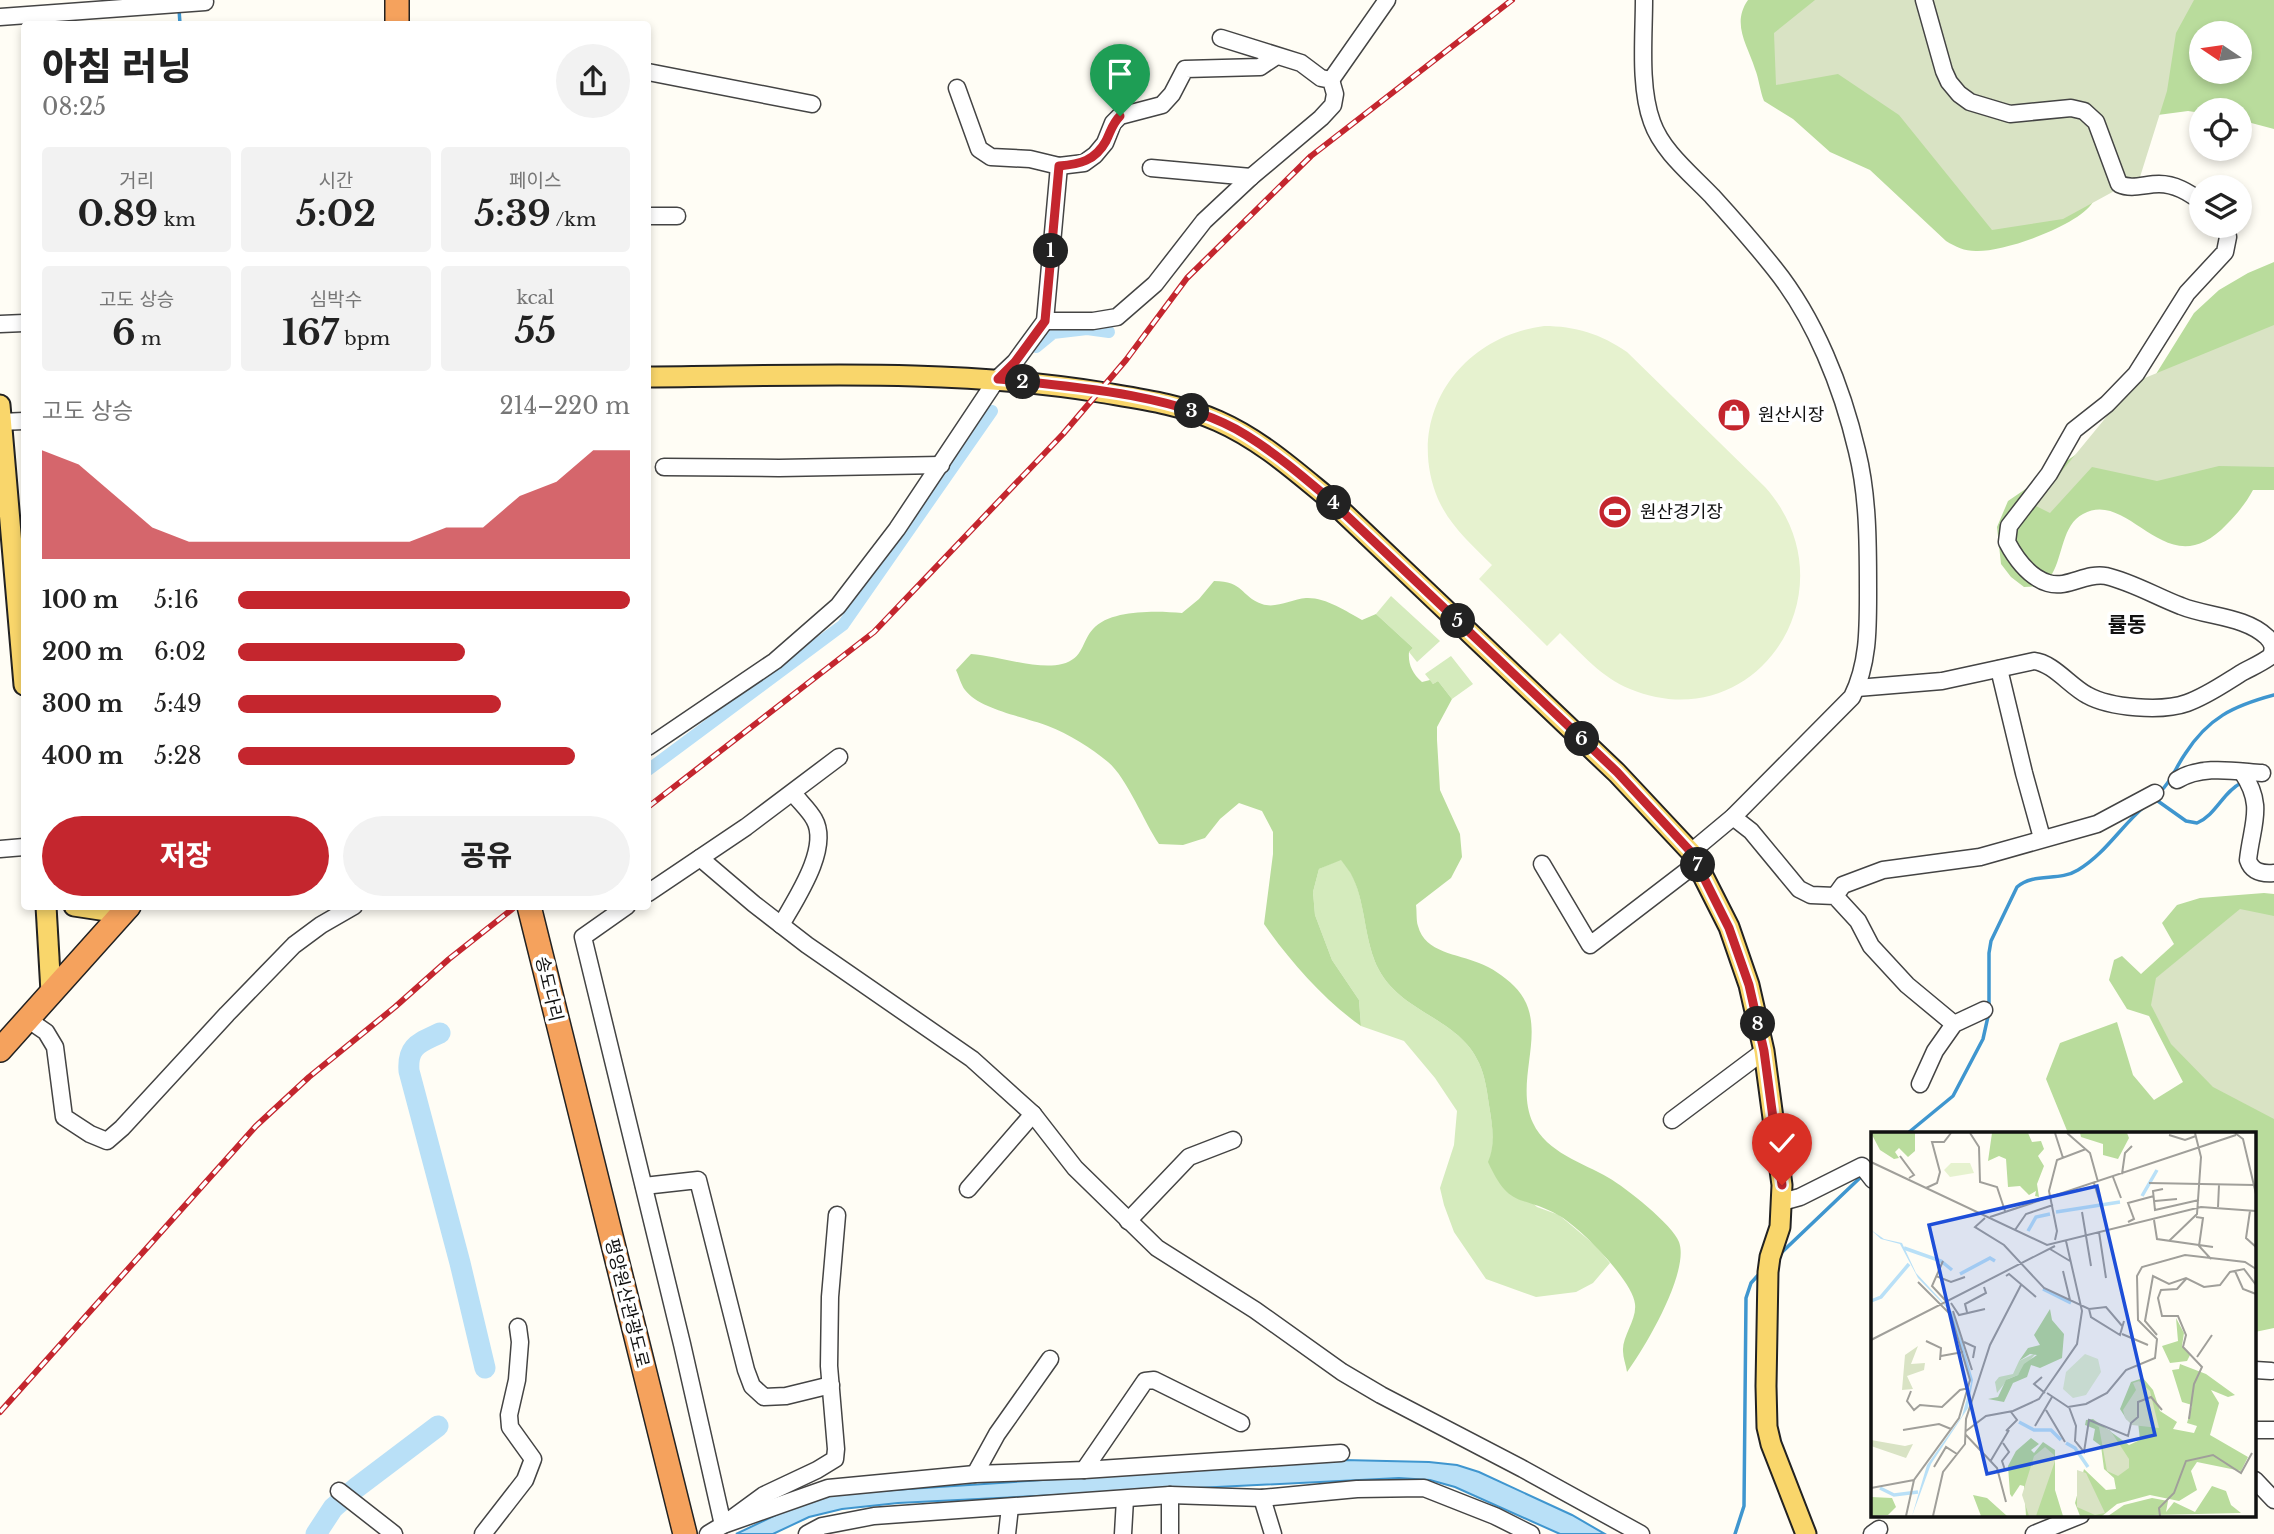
<!DOCTYPE html>
<html lang="ko">
<head>
<meta charset="utf-8">
<style>
	body { margin:0; font-family:"Libre Baskerville","Noto Sans KR",serif; background:#f2f2f2; color:#222; height:100vh; display:flex; flex-direction:column; font-size:26px; white-space:nowrap }
	* { box-sizing:border-box; margin:0 }
	p { font-size:23px; color:#767676 }
	.icon { flex:none; width:38px; height:38px; fill:none; stroke:currentColor; stroke-width:2; stroke-linecap:round; stroke-linejoin:round }
	.map { position:relative; flex:1; overflow:hidden }
	.details { position:absolute; left:21px; top:21px; width:630px; height:889px; display:flex; flex-direction:column; background:#fff; border-radius:7px; box-shadow:0 4px 10px #0003 }
	.details>* { flex:none }
	.needle { width:46px; rotate:283deg }
	.fabs { position:absolute; left:2189px; top:21px; display:grid; gap:14px }
	.fabs a { display:grid; place-items:center; width:63px; height:63px; border-radius:50%; background:#fff; box-shadow:0 4px 10px #0003; font-size:35px }
	.pin { position:absolute; display:grid; place-items:center; width:60px; height:60px; color:#fff; margin:-72px -30px; border-radius:50% 50% 50% 0; rotate:-45deg; box-shadow:0 0 7px #0007 }
	.pin .icon { rotate:45deg }
	.km { position:absolute; width:35px; height:35px; margin:-18px; border-radius:50%; background:#222; color:#fff; font-size:19px; line-height:35px; text-align:center }
	.round { display:grid; place-items:center; flex:none; width:74px; height:74px; border-radius:37px; background:#f2f2f2 }
	.overview { display:flex; align-items:center; justify-content:space-between; height:119px; padding:0 21px }
	h1 { font-size:38px; font-weight:800; line-height:52px }
	.metrics { display:grid; grid-template-columns:repeat(3,1fr); gap:10px; height:119px; padding:7px 21px }
	.metrics div { display:grid; align-content:center; border-radius:7px; background:#f2f2f2; text-align:center }
	.metrics b { font-size:35px; font-weight:800 }
	.metrics small { font-size:19px; font-weight:400 }
	.metrics p { font-size:19px }
	.chart { height:196px; padding:14px 21px }
	.chart p { display:flex; justify-content:space-between }
	.chart svg { width:100%; height:126px; margin-top:7px; fill:#c4262e; opacity:.7 }
	.primary-button { display:flex; gap:14px; margin-top:auto; padding:14px 21px }
	.primary-button a { flex:1; height:80px; border-radius:42px; background:#c4262e; color:#fff; font-size:28px; font-weight:800; line-height:80px; text-align:center }
	.primary-button a+a { background:#f2f2f2; color:#222 }
	ul { padding:0 21px; list-style:none; font-size:23px }
	li { display:grid; grid-template-columns:112px 84px 1fr; align-items:center; height:52px }
	li i { height:18px; border-radius:9px; background:#c4262e }
	.map>svg:first-child { display:block }
</style>
</head>
<body>
<div class="map">
<svg width="2274" height="1534" viewBox="0 0 2274 1534">
	<rect width="100%" height="100%" fill="#fffdf5"/>
	<g fill="#d5ebbd">
		<polygon points="1391,596 1440,641 1417,662 1409,652 1413,648 1376,614"/>
		<polygon points="1451,656 1473,684 1452,699 1438,681 1433,684 1425,674"/>
		<path d="M1341,859C1345,865 1350,871 1353,877C1366,905 1364,942 1379,970C1403,1014 1459,1018 1479,1063C1485,1076 1487,1091 1489,1105C1492,1124 1496,1144 1489,1162L1537,1207L1559,1215L1596,1246L1610,1263L1593,1283L1576,1292L1536,1297L1486,1279L1454,1232L1444,1205L1440,1188L1454,1145L1457,1111L1435,1078L1404,1041L1361,1026L1359,1000L1332,960L1315,915L1313,892L1319,869Z"/>
	</g>
	<g fill="#b9dc9c" fill-rule="evenodd">
		<path d="M1748,0H2274V129L2240,120V110H2202L2201,113L2188,111L2120,120C2114,140 2104,186 2093,202C2078,226 2004,252 1976,251C1964,251 1956,247 1946,241L1870,170L1830,152L1793,119L1764,101C1760,91 1759,79 1755,69C1748,46 1731,24 1748,0ZM2202,33H2240V72H2202Z"/>
		<path d="M2274,262V490H2253C2246,503 2237,514 2227,524C2166,589 2131,488 2083,514C2062,525 2063,556 2052,574C2049,578 2044,582 2041,586L2024,587L2011,577L2001,564L1997,527L2008,501L2128,419L2194,313L2219,290L2248,273Z"/>
		<path d="M1214,581C1244,581 1240,596 1262,604C1276,609 1292,599 1306,598C1325,597 1346,611 1362,620L1376,614L1413,648L1409,652C1408,664 1412,673 1422,682L1430,680L1433,684L1438,681L1452,699L1437,727V740L1440,790L1460,834L1462,857L1451,878L1416,905C1417,912 1416,920 1418,926C1425,953 1458,954 1479,963C1492,968 1504,976 1514,986C1553,1025 1512,1078 1533,1123C1547,1153 1582,1162 1609,1178C1625,1187 1673,1225 1679,1242C1690,1271 1645,1348 1627,1372C1626,1365 1623,1358 1623,1351C1622,1336 1637,1320 1635,1304C1633,1281 1579,1226 1558,1215C1520,1194 1510,1210 1488,1162C1496,1144 1492,1124 1489,1105C1487,1091 1485,1076 1479,1063C1459,1018 1403,1014 1379,970C1364,942 1366,905 1353,878C1350,871 1345,866 1341,860L1319,869L1313,892L1315,915L1332,960L1359,1000L1361,1026C1325,1001 1289,960 1264,924L1273,854V832L1262,811L1239,803L1220,819L1205,838L1183,845L1159,844C1144,822 1127,778 1108,762C1091,748 1069,734 1048,726C1026,717 980,710 965,690C961,685 959,676 956,670L971,654C998,656 1037,670 1062,664C1084,659 1082,640 1093,629C1111,609 1158,611 1182,613L1199,599Z"/>
		<polygon points="2264,893 2274,894 2274,1328 2255,1332 2255,1133 2068,1133 2046,1079 2060,1043 2117,1022 2133,1075 2154,1100 2183,1082 2149,1016 2127,1009 2109,980 2114,960 2122,956 2141,974 2174,944 2162,923 2177,905 2200,898"/>
	</g>
	<g fill="#d9e3c4">
		<polygon points="1815,0 2194,0 2176,33 2167,91 2140,177 2063,219 1992,230 1899,115 1838,74 1776,85 1774,33"/>
		<polygon points="2274,325 2274,467 2219,466 2157,481 2092,467 2050,513 2034,505 2135,382"/>
		<polygon points="2240,909 2274,916 2274,1119 2213,1087 2171,1044 2151,1005 2156,978"/>
	</g>
	<path fill="#e6f2cf" d="M1544,326C1575,326 1601,334 1627,352L1765,487C1856,589 1756,741 1630,689C1602,678 1582,654 1560,633L1547,646L1479,579L1492,565C1472,545 1450,526 1438,499C1404,417 1459,337 1544,326Z"/>
	<polygon fill="#b9e0f7" stroke="#3f96cf" stroke-width="2" points="1344,1460 1429,1462 1457,1465 1479,1472 1572,1515 1605,1534 1560,1534 1455,1487 1430,1480 1399,1478 898,1503 842,1509 809,1517 773,1534 736,1534 818,1495"/>
	<g fill="none" stroke-linecap="round" stroke-linejoin="round">
		<g stroke="#3f96cf" stroke-width="3.5">
			<polyline points="179,9 180,24"/>
			<path d="M2161,791C2172,780 2176,767 2185,754C2208,718 2233,706 2274,695"/>
			<path d="M2155,799L2186,821L2197,823C2216,815 2223,792 2241,783"/>
			<path d="M1908,1133L1953,1096L1983,1039L1989,1012V953L1991,941L2017,887C2034,872 2059,882 2078,870C2106,853 2121,826 2145,806"/>
			<polyline points="1778,1256 1864,1174"/>
			<polyline points="1735,1534 1744,1506 1746,1298 1751,1283 1760,1273"/>
		</g>
		<g stroke="#b9e0f7" stroke-width="12">
			<polyline points="1036,347 1053,333 1087,329 1109,332"/>
			<polyline points="648,770 843,625 992,411"/>
		</g>
		<g stroke="#b9e0f7" stroke-width="21">
			<path d="M440,1033C420,1043 407,1045 409,1071L460,1263L485,1368"/>
			<polyline points="316,1534 333,1508 356,1488 438,1426"/>
		</g>
		<defs>
			<g id="minor">
				<path d="M1644,0C1644,37 1639,87 1652,122C1662,151 1691,174 1712,196C1733,219 1754,243 1774,268C1815,319 1842,387 1857,451C1868,495 1868,543 1868,588C1868,626 1869,663 1852,697L1733,817L1691,852"/>
				<path d="M1924,0L1944,71L1949,82L1959,94L1970,102L2010,114L2071,108L2084,111L2096,122L2119,184C2132,190 2145,184 2159,184C2175,184 2188,192 2202,202"/>
				<polyline points="0,17 205,2"/>
				<polyline points="648,72 812,104"/>
				<polyline points="1331,80 1387,0"/>
				<polyline points="957,88 979,149 991,157 1030,159 1059,166 1084,163 1095,155 1105,143 1113,123 1120,116 1162,105 1172,94 1185,69 1260,67 1275,57"/>
				<polyline points="1151,168 1251,177"/>
				<polyline points="648,216 677,216"/>
				<polyline points="1045,321 1093,321 1117,317 1155,284 1204,221 1251,177 1321,118 1333,105 1335,94 1331,80 1321,78 1301,63 1221,38"/>
				<polyline points="0,324 24,323"/>
				<polyline points="0,422 24,421"/>
				<polyline points="664,467 779,468 941,465"/>
				<polyline points="1999,669 2024,773 2042,838"/>
				<path d="M1857,688L1942,681L2034,661C2053,663 2070,686 2087,695C2110,708 2162,712 2187,703C2207,696 2225,683 2243,672C2252,667 2262,663 2271,656C2274,648 2273,643 2267,637C2245,616 2208,617 2181,606C2157,597 2132,582 2106,576C2086,572 2068,589 2048,583C2029,577 2016,559 2007,542L2009,526L2049,474L2074,430L2107,404L2136,374L2187,293L2225,252L2228,237L2226,226"/>
				<polyline points="648,747 775,661 838,606 897,529 997,379 1015,362 1045,321 1059,166"/>
				<path d="M2242,772C2265,806 2252,823 2248,860C2252,872 2262,874 2274,873"/>
				<path d="M2177,780C2202,765 2233,771 2262,773"/>
				<polyline points="1733,817 1751,831 1799,889 1811,895 1835,896 1858,921 1871,946 1907,985 1954,1024"/>
				<polyline points="0,849 24,847"/>
				<polyline points="700,858 754,904 807,945 972,1059 1033,1114 1075,1168 1157,1248 1255,1310 1342,1372 1381,1395 1523,1469 1641,1534"/>
				<polyline points="1542,864 1590,945 1697,863"/>
				<polyline points="648,893 746,827 839,757"/>
				<polyline points="1835,896 1843,885 1883,870 1980,857 2097,824 2155,793"/>
				<polyline points="627,906 583,937 682,1344 723,1525 764,1495 817,1470 835,1459 836,1449 829,1366 830,1297 837,1215"/>
				<path d="M781,925C795,900 831,848 814,819C809,810 800,802 793,793"/>
				<polyline points="27,1019 46,1032 55,1047 64,1117 90,1134 107,1141 122,1128 227,1014 294,945 321,925 354,906"/>
				<polyline points="1920,1084 1935,1051 1954,1024 1984,1010"/>
				<polyline points="1672,1120 1764,1051"/>
				<polyline points="644,1186 698,1180 746,1370 752,1386 764,1397 786,1396 831,1385"/>
				<polyline points="968,1189 1033,1114"/>
				<polyline points="1782,1202 1800,1197 1862,1166 1873,1180"/>
				<polyline points="1128,1221 1189,1157 1233,1140"/>
				<polyline points="2255,1370 2271,1371"/>
				<polyline points="2255,1430 2274,1430"/>
				<polyline points="1084,1470 1145,1381 1154,1380 1241,1423"/>
				<polyline points="975,1474 997,1434 1050,1359"/>
				<polyline points="2255,1480 2274,1500"/>
				<polyline points="339,1491 394,1534"/>
				<polyline points="1170,1495 1170,1534"/>
				<polyline points="1262,1498 1273,1534"/>
				<polyline points="483,1534 525,1480 533,1459 510,1427 509,1415 517,1380 520,1342 518,1327"/>
				<polyline points="708,1534 723,1525 828,1488 975,1474 1084,1470 1341,1453"/>
				<polyline points="807,1534 822,1526 874,1516 1170,1495 1262,1498 1357,1489 1424,1488 1495,1516 1531,1534"/>
				<polyline points="1007,1534 1010,1507"/>
				<polyline points="1123,1534 1125,1499"/>
				<polyline points="1872,1534 1879,1529"/>
				<polyline points="2034,1534 2081,1515"/>
			</g>
			<g id="major">
				<path d="M648,377C798,376 950,368 1099,392C1140,399 1180,404 1218,421C1259,439 1293,469 1327,497L1617,773L1691,852L1729,927L1749,985L1764,1051L1782,1185L1780,1227L1770,1257L1768,1272L1766,1386L1767,1427L1771,1444L1806,1534"/>
				<polyline points="0,405 24,685"/>
				<polyline points="46,906 51,992"/>
				<polyline points="74,906 107,911 129,908"/>
			</g>
			<g id="highway">
				<polyline points="397,0 397,24"/>
				<polyline points="529,906 685,1534"/>
				<polyline points="0,1050 129,906"/>
			</g>
		</defs>
		<use href="#minor" stroke="#444" stroke-width="19"/>
		<use href="#major" stroke="#222" stroke-width="23"/>
		<use href="#highway" stroke="#222" stroke-width="26"/>
		<use href="#minor" stroke="#fff" stroke-width="16"/>
		<use href="#major" stroke="#f9d66b" stroke-width="19"/>
		<use href="#highway" stroke="#f5a25d" stroke-width="23"/>
		<defs>
			<g id="rail">
				<polyline points="648,807 874,632 1063,434 1126,360 1187,278 1311,156 1512,0"/>
				<polyline points="0,1412 256,1126 309,1077 395,1007 449,959 516,906"/>
			</g>
		</defs>
		<use href="#rail" stroke="#c4262e" stroke-width="6"/>
		<use href="#rail" stroke="#fff" stroke-width="3.5" stroke-dasharray="10" stroke-linecap="butt"/>
	</g>
	<g fill="none" stroke-linecap="round" stroke-linejoin="round">
		<defs>
			<path id="route" d="M1120,116C1112,124 1111,131 1106,141C1095,161 1080,164 1059,166L1045,321L1015,362L998,379C1072,386 1183,395 1246,435C1275,453 1301,475 1327,497L1617,772L1691,852L1729,928L1749,985L1764,1051L1782,1185"/>
		</defs>
		<use href="#route" stroke="#fff" stroke-width="14"/>
		<use href="#route" stroke="#c4262e" stroke-width="9"/>
	</g>
	<defs>
		<symbol id="shop-disc" viewBox="-11 -11 22 22"><circle r="9.5" fill="#c4262e" stroke="#fff"/><path d="M-5-2.5h2.3a2.7 3.5 0 0 1 5.4 0H5L5.5 6h-11ZM-1.5-2.5h3a1.5 2.3 0 0 0-3 0Z" fill="#fff"/></symbol>
		<symbol id="stadium-disc" viewBox="-11 -11 22 22"><circle r="9.5" fill="#c4262e" stroke="#fff"/><path d="M0-5a6.5 5 0 1 0 0 10a6.5 5 0 1 0 0-10ZM-3.5-1.8h7v3.6h-7Z" fill="#fff"/></symbol>
	</defs>
	<g fill-rule="evenodd">
		<use href="#shop-disc" x="1715" y="396" width="38" height="38"/>
		<use href="#stadium-disc" x="1596" y="493" width="38" height="38"/>
	</g>
	<g text-anchor="middle" stroke-width="7" stroke-linejoin="round" paint-order="stroke">
		<g font-size="18" fill="#111" stroke="#fff" text-anchor="start">
			<text x="1758" y="421">원산시장</text>
			<text x="1640" y="518">원산경기장</text>
		</g>
		<g font-size="18" fill="#111" stroke="#fff">
			<text transform="translate(549 989) rotate(77)" y="6">송도다리</text>
			<text transform="translate(627 1303) rotate(76)" y="6">평양원산관광도로</text>
		</g>
		<g font-size="21" font-weight="bold" fill="#111" stroke="#fff">
			<text x="2127" y="632">률동</text>
		</g>
	</g>
	<g transform="translate(1871 1132)">
		<rect width="385" height="385" fill="#fffdf5"/>
		<path d="M165,221L147,243L137,247L126,261L124,250L128,245L142,242L148,229Z" fill="#d5ebbd"/>
		<path d="M0,1H44V19L37,25L28,16L24,20L28,26L23,27L9,18ZM121,1H157L161,10L170,9L173,17L167,24L173,34L166,52L168,65L164,64L165,59L158,63L149,54L137,55L135,27L128,24L117,29ZM209,1H256L258,6L247,27L232,23V12L210,5ZM179,177L181,188L193,202L191,226L169,236L160,233L156,245L142,251L133,270L117,267L127,265L135,248L147,243L153,232L166,223L159,222L148,229L157,216L169,213L163,203ZM305,186L313,201L311,214L319,223L316,229L299,231L291,214L307,209ZM309,232L335,242L364,263L357,265L340,258L348,271L339,303L377,325L370,339L326,330L320,339L326,358L308,369L279,363L246,372L231,384H209L204,371L213,337L235,358L245,357L243,346L233,337L230,314L222,308L224,297L214,293L215,288L222,287L258,313L269,308L267,290L256,288L249,277L260,250L272,246L282,258L289,279L306,290L302,297L323,301L326,294L316,291L321,273L311,270L301,238L308,237ZM160,306L168,312L160,318L163,321L172,310L184,318V358L192,384H155L153,354L149,353L141,365L139,362L137,334L145,319ZM341,354L355,359L360,373L370,381L237,384L253,373L281,366L297,369L295,380L303,370L324,380ZM102,363L116,366L136,384H110ZM0,365L21,366L25,375L17,383L0,384Z" fill="#b9dc9c"/>
		<path d="M47,214L40,232L54,231L53,238L36,244L42,257L31,258L34,223ZM268,249L279,259L288,296L261,293L254,286L252,278L265,258L262,251ZM222,292L239,298L258,327V336L247,344L236,339L228,295ZM0,308L34,314L42,312L35,326L0,314ZM174,315L183,323L184,329L165,384H158L151,363L163,324ZM206,338L215,341L234,381L224,383L206,375Z" fill="#d9e3c4"/>
		<path d="M80,31H99L103,41L79,45L73,38ZM214,222L227,227L230,240L215,263L202,266L192,257L195,240Z" fill="#e6f2cf"/>
		<path d="M0,98L13,107L31,111L45,141L83,182L102,248L97,276L60,332L41,384L56,333L91,284L100,251L79,179L47,146L29,112L10,107Z" fill="#b9e0f7"/>
		<path fill="none" stroke="#b9e0f7" stroke-width="3.5" d="M271,64L286,38M185,80L249,70M157,99L165,85L179,82M33,116L70,129L81,138M89,142L119,126L124,129M172,157L200,171M0,169L10,165L38,132M148,290L163,298H180L190,308M195,311L204,316L217,335M9,356L23,363L47,360"/>
		<path fill="none" stroke="#a09f9a" stroke-width="2" d="M99,1L108,15L109,50L126,55L134,79M184,1L192,26M196,1L219,21L227,50M364,1L372,7L385,62M298,3L314,8L325,4M29,24L43,43L38,46M0,30L176,113L330,75L385,79M251,42L254,21L261,14M242,45L250,66M223,51L231,77M278,51L383,53M55,56L66,51L69,40L61,10H73L80,1M292,57L282,59L284,78L328,68M284,69L306,67M347,75L348,53M379,79L375,106L385,115M211,80L220,134M119,85L365,3M325,85L332,86L328,114L340,127M114,86L104,95L133,113L173,156L218,177L235,175L252,195M283,88L286,107L342,115M257,90L263,87L257,71L283,64M144,98L155,82L182,73M228,100L235,146M184,108L186,99L178,59L186,28L215,17M298,109L326,82L330,25L324,1M179,117L199,129M72,129L61,154L75,169M192,139L199,168M364,139L372,157L385,162M65,144L80,150L94,145M135,144L138,142L165,165M315,147L306,157L290,158L287,166L291,184H307L315,203L312,215L331,235L323,252L318,287M80,171L88,183L114,177M218,177L220,185L249,203L253,189M82,179L101,238M96,180L94,172L115,161L113,155M251,202L277,213M286,203L274,189L282,144L298,152L315,146L333,155L349,153L359,140L373,137L385,153M0,208L184,114M55,209L70,216L69,228M93,210L104,215L102,226M70,224L92,220M326,225L341,203M171,245L163,252L174,261M40,259L36,269L43,278L49,273L71,275L89,258L98,256M176,261L197,275L215,272L236,261L255,238L284,226L286,207L267,188L266,144L271,135L314,123L374,130L385,137M198,275L205,294L204,309L213,320L218,288L257,304L260,291L267,285V270L280,265L291,278M175,278L194,310M164,294L181,265M32,298L68,292L80,297M95,299L115,284L142,279L168,267L206,212L211,179L195,109M135,299L146,288L140,280M95,303L126,336L135,370M132,311L138,320L131,329L134,338M119,330L138,298M63,335L75,315L86,322M0,356L43,348M35,384L43,348L88,286L99,248L80,183L47,150M62,384L72,340L94,312L95,287L119,213L150,153M289,384L288,376L303,361L315,329L342,323L370,341L381,321"/>
		<path fill="#1d4ed8" fill-opacity="0.15" stroke="#1d4ed8" stroke-width="3.5" d="M226,54L284,303L116,342L58,93Z"/>
		<rect width="385" height="385" fill="none" stroke="#111" stroke-width="3.5"/>
	</g>
</svg>
<div class="fabs">
<a><svg class="needle" viewBox="-14 -14 28 28"><path d="M0-13l5 13h-10z" fill="#e53935"/><path d="M0 13l5-13h-10z" fill="#767676"/></svg></a>
<a><svg class="icon" aria-label="locate" viewBox="0 0 24 24"><circle cx="12" cy="12" r="6"/><path d="M12 2v4M12 18v4M2 12h4M18 12h4"/></svg></a>
<a><svg class="icon" aria-label="layers" viewBox="0 0 24 24"><path d="M12 4l9 5-9 5-9-5zM3 14l9 5 9-5"/></svg></a>
</div>
<div class="pin" style="left:1120px;top:116px;background:#1e9e55"><svg class="icon" aria-label="arrive" viewBox="0 0 24 24"><path d="M6 21V4h12l-3 4 3 4H6"/></svg></div>
<div class="pin" style="left:1782px;top:1185px;background:#d93025"><svg class="icon" aria-label="check" viewBox="0 0 24 24"><path d="M5 12l5 5 9-10"/></svg></div>
<b class="km" style="left:1051px;top:251px">1</b>
<b class="km" style="left:1023px;top:382px">2</b>
<b class="km" style="left:1192px;top:411px">3</b>
<b class="km" style="left:1334px;top:503px">4</b>
<b class="km" style="left:1458px;top:621px">5</b>
<b class="km" style="left:1582px;top:739px">6</b>
<b class="km" style="left:1698px;top:865px">7</b>
<b class="km" style="left:1758px;top:1024px">8</b>
<section class="details">
<div class="overview"><div><h1>아침 러닝</h1><p>08:25</p></div><a class="round"><svg class="icon" aria-label="share" viewBox="0 0 24 24"><path d="M12 15V3M7 8l5-5 5 5M5 13v7h14v-7"/></svg></a></div>
<div class="metrics">
<div><p>거리</p><b>0.89<small> km</small></b></div>
<div><p>시간</p><b>5:02</b></div>
<div><p>페이스</p><b>5:39<small> /km</small></b></div>
</div>
<div class="metrics">
<div><p>고도 상승</p><b>6<small> m</small></b></div>
<div><p>심박수</p><b>167<small> bpm</small></b></div>
<div><p>kcal</p><b>55</b></div>
</div>
<div class="chart"><p><span>고도 상승</span>214–220 m</p>
<svg viewBox="0 0 160 44" preserveAspectRatio="none"><path d="M0 44V6L10 11L20 22L30 33L40 38L50 38L60 38L70 38L80 38L90 38L100 38L110 33L120 33L130 22L140 17L150 6L160 6V44z"/></svg>
</div>
<ul>
<li><b>100 m</b>5:16<i style="width:100%"></i></li>
<li><b>200 m</b>6:02<i style="width:58%"></i></li>
<li><b>300 m</b>5:49<i style="width:67%"></i></li>
<li><b>400 m</b>5:28<i style="width:86%"></i></li>
</ul>
<div class="primary-button"><a>저장</a><a>공유</a></div>
</section>
</div>
</body>
</html>
